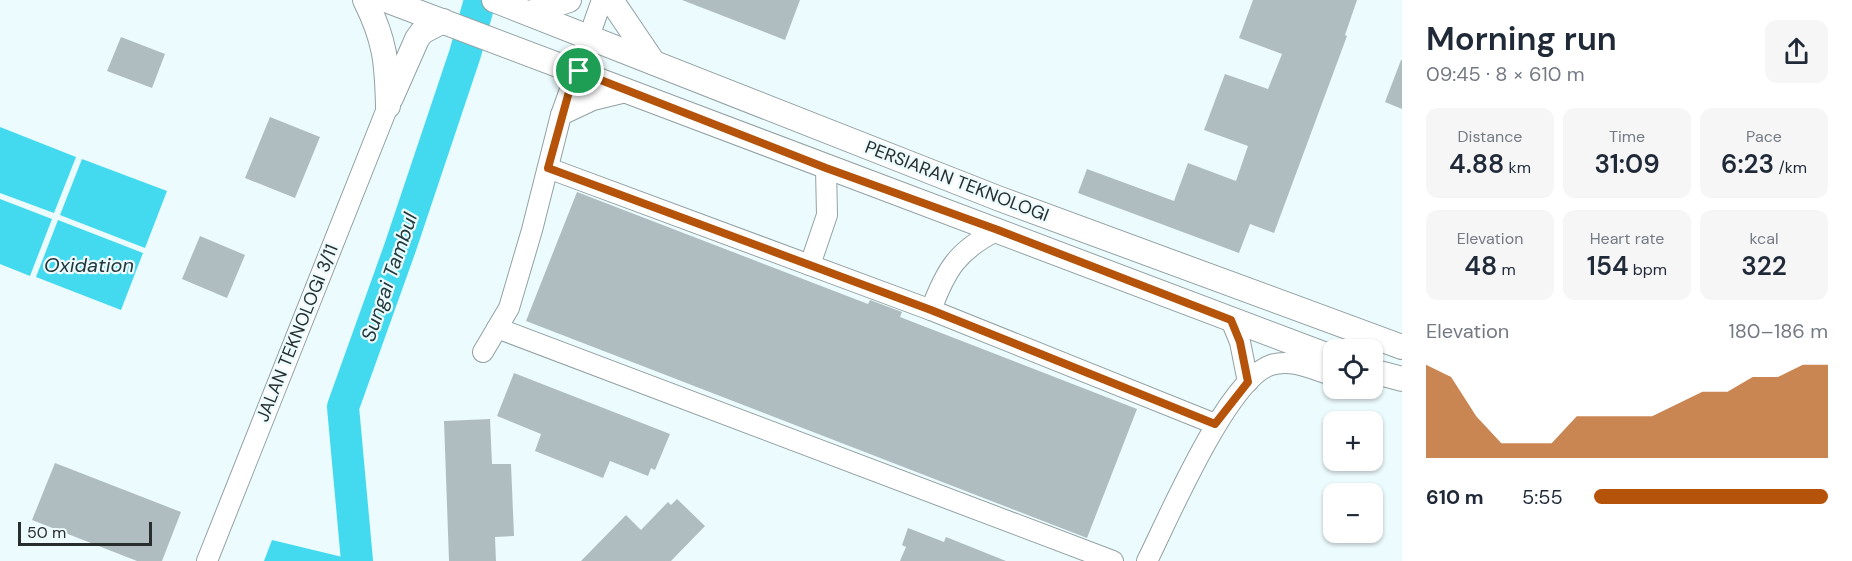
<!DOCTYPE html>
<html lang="en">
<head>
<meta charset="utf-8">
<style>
	body { margin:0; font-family:"DM Sans",sans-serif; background:#f6f6f7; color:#1f2937; height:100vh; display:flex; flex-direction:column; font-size:22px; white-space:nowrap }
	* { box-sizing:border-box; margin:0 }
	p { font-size:20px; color:#747a83 }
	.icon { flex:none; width:33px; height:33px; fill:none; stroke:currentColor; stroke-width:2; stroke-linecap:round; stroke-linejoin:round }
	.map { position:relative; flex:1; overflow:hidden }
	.details { display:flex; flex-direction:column; background:#fff; width:450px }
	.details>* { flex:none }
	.buttons { position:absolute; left:1323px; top:339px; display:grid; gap:12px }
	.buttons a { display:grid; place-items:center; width:60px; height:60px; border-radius:12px; background:#fff; box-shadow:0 2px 4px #0004; font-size:30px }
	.scale { position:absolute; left:18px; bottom:15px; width:134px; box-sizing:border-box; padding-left:6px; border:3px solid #282d2e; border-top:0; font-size:16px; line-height:21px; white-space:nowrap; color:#282d2e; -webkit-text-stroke:4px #ecfbfd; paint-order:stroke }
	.pin { position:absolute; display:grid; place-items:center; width:51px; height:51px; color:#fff; margin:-26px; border:3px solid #fff; border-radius:50%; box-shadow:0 2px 6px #0007 }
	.round { display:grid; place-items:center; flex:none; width:63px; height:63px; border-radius:12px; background:#f6f6f7 }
	.overview { display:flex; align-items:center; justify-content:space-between; height:102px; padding:0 24px }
	h1 { font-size:33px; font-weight:600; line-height:45px }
	.stats { display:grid; grid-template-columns:repeat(3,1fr); gap:9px; height:102px; padding:6px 24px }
	.stats div { display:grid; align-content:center; border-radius:12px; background:#f6f6f7; text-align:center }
	.stats b { font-size:26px; font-weight:600 }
	.stats small { font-size:16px; font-weight:400 }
	.stats p { font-size:16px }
	.chart { height:168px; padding:12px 24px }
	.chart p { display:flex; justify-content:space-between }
	.chart svg { width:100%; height:108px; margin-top:6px; fill:#b45309; opacity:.7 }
	ul { padding:0 24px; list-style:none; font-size:20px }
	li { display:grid; grid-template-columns:96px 72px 1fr; align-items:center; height:45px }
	li i { height:15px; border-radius:8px; background:#b45309 }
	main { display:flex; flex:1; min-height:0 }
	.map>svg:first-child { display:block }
</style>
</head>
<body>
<main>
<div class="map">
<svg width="1402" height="561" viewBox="0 0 1402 561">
	<rect width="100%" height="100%" fill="#ecfbfd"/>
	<g fill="#43daef">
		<polygon points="0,127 76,157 54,213 0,193"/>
		<polygon points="82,159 167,191 145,248 60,215"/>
		<polygon points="0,199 52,219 30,276 0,264"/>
		<polygon points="58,220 143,253 121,310 36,277"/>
		<polygon points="272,540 359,561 264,561"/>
	</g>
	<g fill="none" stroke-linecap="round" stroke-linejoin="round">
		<polyline stroke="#43daef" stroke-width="32" points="357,561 343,407 400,248 465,54 480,0"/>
	</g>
	<g fill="#b0bdc0">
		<polygon points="682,0 800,0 785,40"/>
		<polygon points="1253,0 1357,0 1345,35 1347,36 1274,233 1250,224 1239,253 1078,193 1087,169 1174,201 1188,163 1236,181 1248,146 1204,130 1225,74 1268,89 1282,54 1239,38"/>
		<polygon points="121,37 165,54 152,88 107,71"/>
		<polygon points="1401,60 1402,60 1402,109 1385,102"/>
		<polygon points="270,117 320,137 295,198 245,178"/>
		<polygon points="577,192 868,304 870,300 902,312 900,317 1137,409 1087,538 526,321"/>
		<polygon points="200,236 245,255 227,298 182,279"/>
		<polygon points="514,373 670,434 655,470 651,468 648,476 610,461 603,478 535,451 541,434 497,416"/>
		<polygon points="490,419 492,464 511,464 514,536 495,537 496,561 449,561 444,421"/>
		<polygon points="55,463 181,512 162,561 137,561 32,520"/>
		<polygon points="677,499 705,526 671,561 581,561 626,515 641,530 668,502 671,505"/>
		<polygon points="908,528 944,542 946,537 1006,561 900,561 906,547 902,545"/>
	</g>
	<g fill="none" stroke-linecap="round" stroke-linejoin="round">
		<defs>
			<g id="minor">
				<polyline points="561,115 593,100 630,91"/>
				<polyline points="548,168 931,310 1215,424"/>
				<polyline points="810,265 827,215 826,168"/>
				<path d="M931,310C946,269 958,250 998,230"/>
				<polyline points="1231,320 1240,342 1248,382"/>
				<polyline points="497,328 1113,561"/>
				<polyline points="483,352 509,308 532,230 561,115 602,0"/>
				<polyline points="207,561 388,106"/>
				<path d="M1147,561C1168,519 1228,378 1271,365C1292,358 1314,370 1334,376"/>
			</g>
			<g id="tertiary">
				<path d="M365,0C385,40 387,62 388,106"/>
				<polyline points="386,0 1334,358"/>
				<polyline points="494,0 1000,199 1402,347"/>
				<polyline points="611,0 653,62"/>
				<polyline points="530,13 569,0"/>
				<polyline points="391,98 417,39 422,32 443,21"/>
				<polyline points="1372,371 1402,379"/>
			</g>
		</defs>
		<use href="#minor" stroke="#93a1a3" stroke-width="22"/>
		<use href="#tertiary" stroke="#93a1a3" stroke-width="26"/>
		<use href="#minor" stroke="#fff" stroke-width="20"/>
		<use href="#tertiary" stroke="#fff" stroke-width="24"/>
	</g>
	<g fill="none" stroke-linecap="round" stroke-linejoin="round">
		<defs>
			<polygon id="route" points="575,70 826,168 998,230 1231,320 1240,342 1248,382 1215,424 931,310 548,168"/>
		</defs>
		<use href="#route" stroke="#fff" stroke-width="12"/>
		<use href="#route" stroke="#b45309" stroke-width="8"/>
	</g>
	<g text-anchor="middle" stroke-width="4.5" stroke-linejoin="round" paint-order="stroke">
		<g font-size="18" fill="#282d2e" stroke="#ecfbfd">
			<text transform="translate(957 181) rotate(21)" y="6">PERSIARAN TEKNOLOGI</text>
			<text transform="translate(297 333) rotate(-68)" y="6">JALAN TEKNOLOGI 3/11</text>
		</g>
		<g font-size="20" font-style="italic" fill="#21393d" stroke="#ecfbfd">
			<text x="89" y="272">Oxidation</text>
			<text transform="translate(389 277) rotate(-71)" y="7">Sungai Tambul</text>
		</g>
	</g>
</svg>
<div class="buttons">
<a><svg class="icon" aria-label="locate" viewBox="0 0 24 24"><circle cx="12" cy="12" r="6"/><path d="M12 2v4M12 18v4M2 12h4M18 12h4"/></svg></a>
<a>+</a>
<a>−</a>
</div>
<div class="scale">50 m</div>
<div class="pin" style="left:579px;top:71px;background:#1e9e55"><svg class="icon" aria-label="arrive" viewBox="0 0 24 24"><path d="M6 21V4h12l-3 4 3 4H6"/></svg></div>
</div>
<section class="details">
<div class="overview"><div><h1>Morning run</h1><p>09:45 · 8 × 610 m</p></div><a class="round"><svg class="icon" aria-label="share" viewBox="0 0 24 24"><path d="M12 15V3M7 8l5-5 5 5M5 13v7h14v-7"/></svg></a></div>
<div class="stats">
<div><p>Distance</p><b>4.88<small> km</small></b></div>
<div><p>Time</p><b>31:09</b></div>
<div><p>Pace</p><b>6:23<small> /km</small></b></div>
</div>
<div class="stats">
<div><p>Elevation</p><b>48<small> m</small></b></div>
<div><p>Heart rate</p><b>154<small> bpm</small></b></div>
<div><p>kcal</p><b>322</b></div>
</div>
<div class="chart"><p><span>Elevation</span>180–186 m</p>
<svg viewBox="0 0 160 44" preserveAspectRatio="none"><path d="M0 44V6L10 11L20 27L30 38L40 38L50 38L60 27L70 27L80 27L90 27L100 22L110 17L120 17L130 11L140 11L150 6L160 6V44z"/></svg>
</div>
<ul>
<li><b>610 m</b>5:55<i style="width:100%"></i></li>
</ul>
</section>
</main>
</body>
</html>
